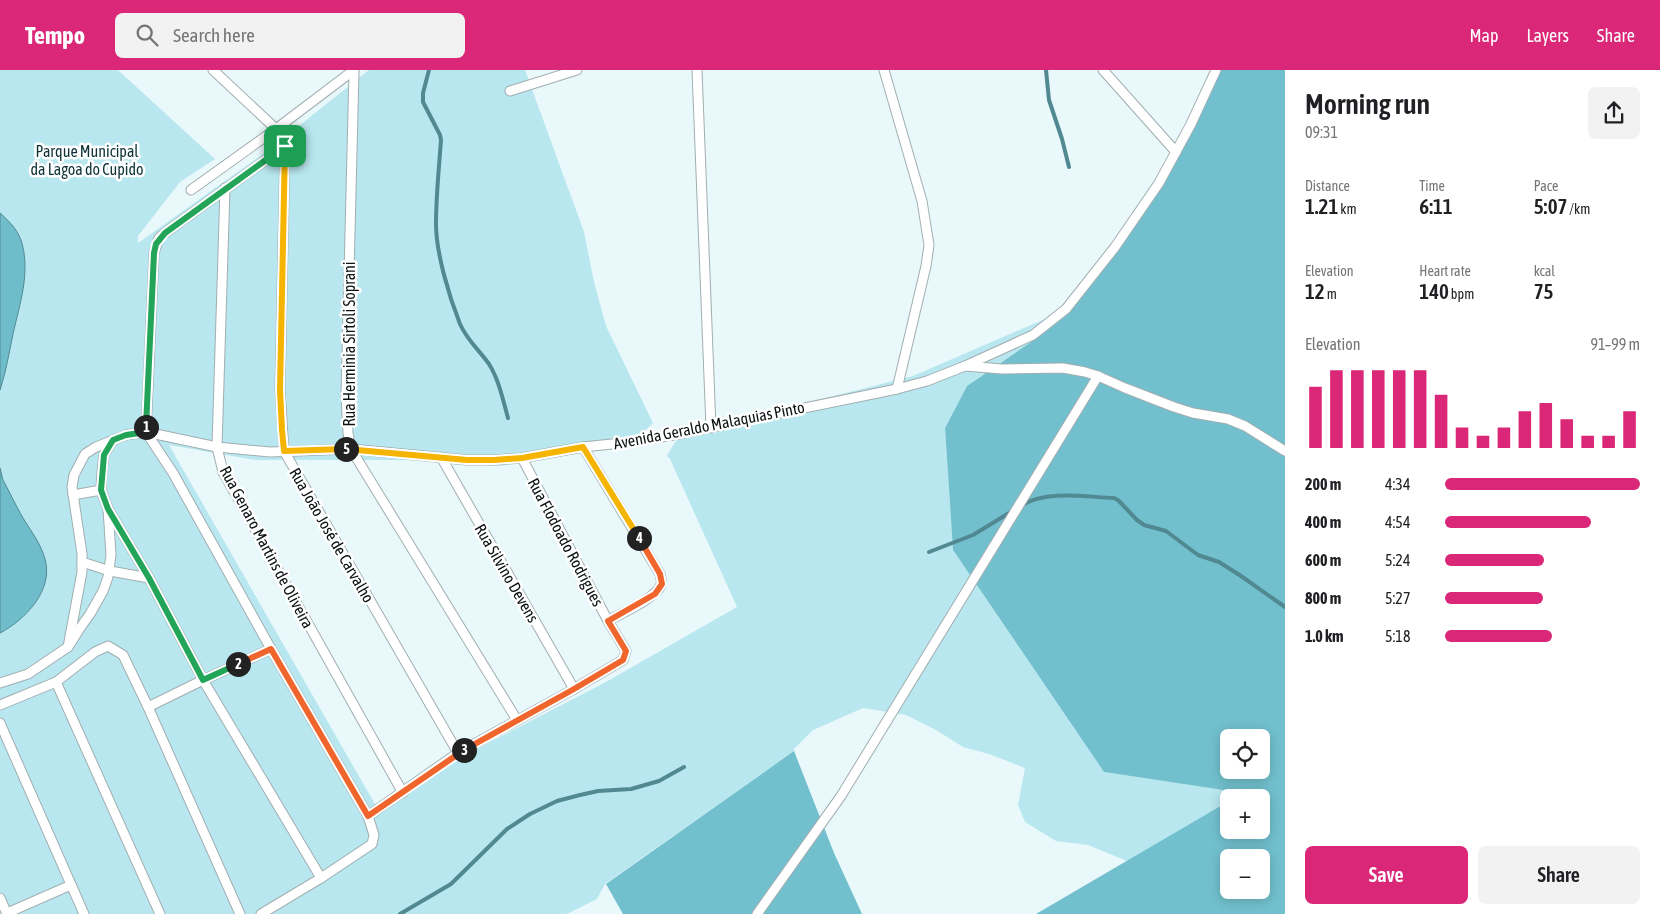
<!DOCTYPE html>
<html lang="en">
<head>
<meta charset="utf-8">
<style>
	body { margin:0; font-family:"Asap Condensed",sans-serif; background:#f2f2f2; color:#202124; height:100vh; display:flex; flex-direction:column; font-size:19px; white-space:nowrap }
	* { box-sizing:border-box; margin:0 }
	p { font-size:16px; color:#757577 }
	.icon { flex:none; width:28px; height:28px; fill:none; stroke:currentColor; stroke-width:2; stroke-linecap:round; stroke-linejoin:round }
	.map { position:relative; flex:1; overflow:hidden }
	.side { display:flex; flex-direction:column; background:#fff; width:375px }
	.side>* { flex:none }
	.fabs { position:absolute; left:1220px; top:659px; display:grid; gap:10px }
	.fabs a { display:grid; place-items:center; width:50px; height:50px; border-radius:8px; background:#fff; box-shadow:0 2px 12px #0003; font-size:25px }
	.pin { position:absolute; display:grid; place-items:center; width:42px; height:42px; color:#fff; margin:-21px; border-radius:10px; box-shadow:0 2px 8px #0006 }
	.km { position:absolute; width:25px; height:25px; margin:-12px; border-radius:50%; background:#222; color:#fff; font-size:14px; line-height:25px; text-align:center }
	.round { display:grid; place-items:center; flex:none; width:52px; height:52px; border-radius:8px; background:#f2f2f2 }
	.head { display:flex; align-items:center; justify-content:space-between; height:85px; padding:0 20px }
	h1 { font-size:28px; font-weight:600; line-height:38px }
	.stats { display:grid; grid-template-columns:repeat(3,1fr); gap:8px; height:85px; padding:5px 20px }
	.stats div { display:grid; align-content:center }
	.stats b { font-size:21px; font-weight:600 }
	.stats small { font-size:14px; font-weight:400 }
	.stats p { font-size:14px }
	.chart { height:140px; padding:10px 20px }
	.chart p { display:flex; justify-content:space-between }
	.chart svg { width:100%; height:90px; margin-top:5px; stroke:#db2777; stroke-width:6 }
	.action { display:flex; gap:10px; margin-top:auto; padding:10px 20px }
	.action a { flex:1; height:58px; border-radius:8px; background:#db2777; color:#fff; font-size:20px; font-weight:600; line-height:58px; text-align:center }
	.action a+a { background:#f2f2f2; color:#202124 }
	ul { padding:0 20px; list-style:none; font-size:16px }
	li { display:grid; grid-template-columns:80px 60px 1fr; align-items:center; height:38px }
	li i { height:12px; border-radius:6px; background:#db2777 }
	header { display:flex; align-items:center; gap:30px; box-sizing:border-box; height:70px; padding:0 25px; background:#db2777; color:#fff }
	header strong { font-size:24px }
	nav { display:flex; gap:28px; margin-inline-start:auto; font-size:18px }
	.search { width:350px; height:45px; background:#f2f2f2; display:flex; align-items:center; gap:12px; box-sizing:border-box; padding:0 18px; border-radius:8px; color:#757577; font-size:19px }
	main { display:flex; flex:1; min-height:0 }
	.map>svg:first-child { display:block }
</style>
</head>
<body>
<header>
<strong>Tempo</strong>
<div class="search"><svg class="icon" aria-label="search" viewBox="0 0 24 24"><circle cx="10" cy="10" r="6"/><path d="M15 15l6 6"/></svg>Search here</div>
<nav><a>Map</a><a>Layers</a><a>Share</a></nav>
</header>
<main>
<div class="map">
<svg width="1285" height="844" viewBox="0 0 1285 844">
	<rect width="100%" height="100%" fill="#e9f8fa"/>
	<path fill="#b9e7ef" d="M0,0H118L215,89L180,112L138,166V173L270,79L369,0H525L584,162L594,212L606,256L653,353L630,375L500,396L414,390H255L169,375L376,736L438,699L606,612L737,537L670,389L667,386C674,373 681,361 696,361L913,306L1061,242L1044,263L967,316L945,358L953,480L1104,702L1243,723L1235,727L1229,728V731L1127,791L1088,775L1056,771L1025,752L1018,735L1025,698L989,684L963,677L936,660L906,645L863,638L813,660L794,679V681L605,814L597,829L567,844H0Z"/>
	<g fill="#72c0ce" fill-rule="evenodd">
		<path d="M1220,0H1285V844H1036L1229,731V760H1261V728L1235,727L1243,723L1104,702L953,480L945,358L967,316L1044,263L1137,149ZM1229,668H1261V700H1229ZM1229,788H1261V820H1229Z"/>
		<polygon points="794,681 834,783 862,844 623,844 606,814"/>
	</g>
	<g fill="#6fbdca" stroke="#518992">
		<path d="M0,143C8,150 17,159 21,170C31,201 20,233 13,264C9,283 6,302 0,320Z"/>
		<path d="M0,398L3,410C10,423 16,436 23,448C31,461 41,474 45,489C54,520 25,550 0,563Z"/>
	</g>
	<g fill="none" stroke-linecap="round" stroke-linejoin="round">
		<g stroke="#518992" stroke-width="4">
			<path d="M429,0L423,23V32L440,65L441,70C439,98 436,126 436,154C436,183 449,226 460,254C467,270 479,280 489,294C499,310 503,330 508,348"/>
			<polyline points="1046,0 1049,30 1062,69 1069,97"/>
			<path d="M1022,435C1048,420 1085,427 1114,428L1118,430L1137,450L1144,455L1166,461L1198,485L1219,492L1241,506L1285,537"/>
			<polyline points="929,482 973,465 1014,440"/>
			<polyline points="400,844 451,814 507,759 530,744 557,731 580,725 598,721 631,719 659,711 684,697"/>
		</g>
		<defs>
			<g id="street">
				<polyline points="213,0 276,59 285,76"/>
				<polyline points="697,0 711,358"/>
				<polyline points="884,0 922,131 929,175 926,196 897,319"/>
				<polyline points="1103,0 1176,82"/>
				<polyline points="354,1 346,325 348,363 351,379 517,650"/>
				<polyline points="510,21 577,0"/>
				<polyline points="285,76 280,320 284,381 458,683"/>
				<polyline points="225,118 217,377 223,402 403,723"/>
				<polyline points="191,120 276,59 354,0"/>
				<polyline points="965,296 1002,299 1063,298 1085,302 1098,306 1125,318 1174,337 1193,343 1228,349 1245,356 1285,381"/>
				<path d="M583,377L660,504C661,508 662,511 661,515C655,529 621,543 608,551"/>
				<polyline points="441,387 574,619"/>
				<polyline points="73,425 101,420"/>
				<polyline points="108,439 149,508 203,610 321,808"/>
				<polyline points="82,492 110,501 149,508"/>
				<polyline points="68,577 82,502 82,484 72,417 74,405 85,384 96,377 126,365 146,362 217,377 270,382 351,379 467,390 494,390 522,388 583,377 631,372 673,365 897,319 927,311 965,296 1033,265 1066,239 1115,177 1159,113 1191,54 1216,0"/>
				<polyline points="56,612 160,844"/>
				<polyline points="0,613 28,604 68,577 80,558 90,544 103,521 108,507 111,485 108,439 101,420 102,402 104,385 113,370"/>
				<polyline points="0,635 56,612 95,582 108,576 123,585 148,637 240,844"/>
				<polyline points="148,637 203,610 271,579"/>
				<polyline points="0,653 84,844"/>
				<polyline points="368,746 458,683 574,619 623,590 626,581 608,551 522,388"/>
				<polyline points="0,828 7,844"/>
				<polyline points="7,843 71,815"/>
				<polyline points="261,844 321,808 372,774 374,765 368,746 271,579 173,403 146,362 154,183 159,168 165,163 285,76"/>
				<polyline points="757,844 841,726 1098,306"/>
			</g>
		</defs>
		<use href="#street" stroke="#a1aeb1" stroke-width="11"/>
		<use href="#street" stroke="#fff" stroke-width="9"/>
	</g>
	<g fill="none" stroke-linecap="round" stroke-linejoin="round">
		<defs>
			<polyline id="split-1" points="146,357 154,183 156,174 165,163 285,76"/>
			<polyline id="split-2" points="146,357 146,362 126,365 113,370 104,385 101,420 108,439 149,508 203,610 238,594"/>
			<polyline id="split-3" points="238,594 271,579 368,746 464,680"/>
			<polyline id="split-4" points="464,680 574,619 623,590 626,581 608,551 655,524 662,514 660,504 639,468"/>
			<polyline id="split-5" points="346,379 467,390 494,390 522,388 583,377 639,468"/>
			<polyline id="split-6" points="285,76 280,320 282,360 284,381 346,379"/>
		</defs>
		<use href="#split-1" stroke="#fff" stroke-width="10"/>
		<use href="#split-2" stroke="#fff" stroke-width="10"/>
		<use href="#split-3" stroke="#fff" stroke-width="10"/>
		<use href="#split-4" stroke="#fff" stroke-width="10"/>
		<use href="#split-5" stroke="#fff" stroke-width="10"/>
		<use href="#split-6" stroke="#fff" stroke-width="10"/>
		<use href="#split-1" stroke="#22a559" stroke-width="6"/>
		<use href="#split-2" stroke="#22a559" stroke-width="6"/>
		<use href="#split-3" stroke="#f0652b" stroke-width="6"/>
		<use href="#split-4" stroke="#f0652b" stroke-width="6"/>
		<use href="#split-5" stroke="#f5b400" stroke-width="6"/>
		<use href="#split-6" stroke="#f5b400" stroke-width="6"/>
	</g>
	<g text-anchor="middle" stroke-width="5" stroke-linejoin="round" paint-order="stroke">
		<g font-size="16" fill="#0e343a" stroke="#fff">
			<text x="87" y="87">Parque Municipal<tspan x="87" dy="18">da Lagoa do Cupido</tspan></text>
		</g>
		<g font-size="16" fill="#0c1111" stroke="#fff">
			<text transform="translate(349 274) rotate(-90)" y="6">Rua Herminia Sirtoli Soprani</text>
			<text transform="translate(709 355) rotate(-11)" y="6">Avenida Geraldo Malaquias Pinto</text>
			<text transform="translate(332 465) rotate(60)" y="6">Rua João José de Carvalho</text>
			<text transform="translate(566 472) rotate(62)" y="6">Rua Flodoado Rodrigues</text>
			<text transform="translate(267 477) rotate(62)" y="6">Rua Genaro Martins de Oliveira</text>
			<text transform="translate(507 503) rotate(60)" y="6">Rua Silvino Devens</text>
		</g>
	</g>
</svg>
<div class="fabs">
<a><svg class="icon" aria-label="locate" viewBox="0 0 24 24"><circle cx="12" cy="12" r="6"/><path d="M12 2v4M12 18v4M2 12h4M18 12h4"/></svg></a>
<a>+</a>
<a>−</a>
</div>
<div class="pin" style="left:285px;top:76px;background:#1e9e55"><svg class="icon" aria-label="arrive" viewBox="0 0 24 24"><path d="M6 21V4h12l-3 4 3 4H6"/></svg></div>
<b class="km" style="left:146px;top:357px">1</b>
<b class="km" style="left:238px;top:594px">2</b>
<b class="km" style="left:464px;top:680px">3</b>
<b class="km" style="left:639px;top:468px">4</b>
<b class="km" style="left:346px;top:379px">5</b>
</div>
<section class="side">
<div class="head"><div><h1>Morning run</h1><p>09:31</p></div><a class="round"><svg class="icon" aria-label="share" viewBox="0 0 24 24"><path d="M12 15V3M7 8l5-5 5 5M5 13v7h14v-7"/></svg></a></div>
<div class="stats">
<div><p>Distance</p><b>1.21<small> km</small></b></div>
<div><p>Time</p><b>6:11</b></div>
<div><p>Pace</p><b>5:07<small> /km</small></b></div>
</div>
<div class="stats">
<div><p>Elevation</p><b>12<small> m</small></b></div>
<div><p>Heart rate</p><b>140<small> bpm</small></b></div>
<div><p>kcal</p><b>75</b></div>
</div>
<div class="chart"><p><span>Elevation</span>91–99 m</p>
<svg viewBox="0 0 160 44" preserveAspectRatio="none"><path d="M5 44V14M15 44V6M25 44V6M35 44V6M45 44V6M55 44V6M65 44V18M75 44V34M85 44V38M95 44V34M105 44V26M115 44V22M125 44V30M135 44V38M145 44V38M155 44V26"/></svg>
</div>
<ul>
<li><b>200 m</b>4:34<i style="width:100%"></i></li>
<li><b>400 m</b>4:54<i style="width:75%"></i></li>
<li><b>600 m</b>5:24<i style="width:51%"></i></li>
<li><b>800 m</b>5:27<i style="width:50%"></i></li>
<li><b>1.0 km</b>5:18<i style="width:55%"></i></li>
</ul>
<div class="action"><a>Save</a><a>Share</a></div>
</section>
</main>
</body>
</html>
